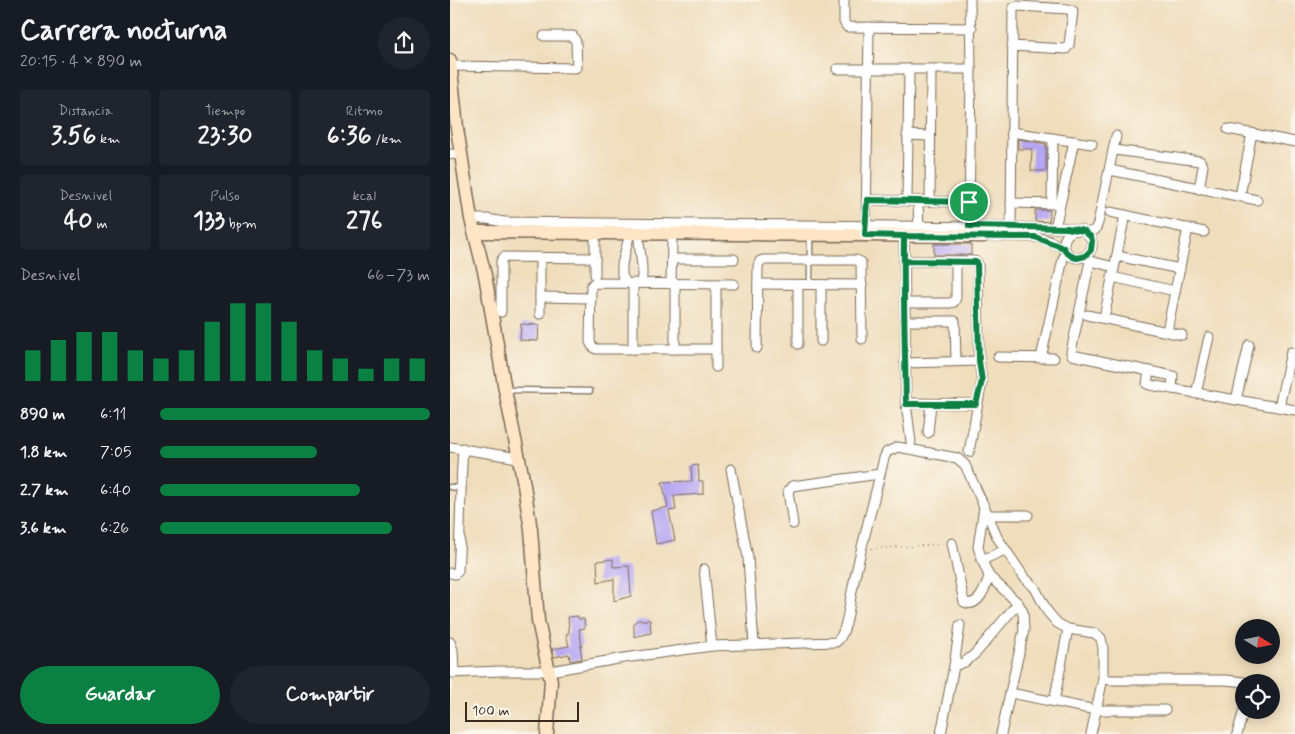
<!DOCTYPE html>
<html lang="es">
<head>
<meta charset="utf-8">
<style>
	body { margin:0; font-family:Mynerve,sans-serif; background:#20242c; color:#f1f3f6; height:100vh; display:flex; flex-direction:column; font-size:19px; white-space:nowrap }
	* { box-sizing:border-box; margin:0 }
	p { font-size:16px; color:#9ea1a6 }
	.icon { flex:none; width:28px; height:28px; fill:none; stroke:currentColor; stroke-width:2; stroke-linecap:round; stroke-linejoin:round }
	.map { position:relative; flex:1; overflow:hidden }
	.details { display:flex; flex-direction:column; background:#171b24; width:450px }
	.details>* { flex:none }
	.needle { width:32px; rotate:100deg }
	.fabs { position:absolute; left:785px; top:619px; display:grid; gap:10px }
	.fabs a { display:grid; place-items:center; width:45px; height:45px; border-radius:50%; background:#171b24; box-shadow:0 2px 12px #0003; font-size:25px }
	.scale { position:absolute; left:15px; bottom:12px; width:114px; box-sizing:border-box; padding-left:5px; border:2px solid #3b2a1e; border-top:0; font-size:14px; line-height:18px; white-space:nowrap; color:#3b2a1e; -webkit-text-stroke:4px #fbf7ec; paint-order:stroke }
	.pin { position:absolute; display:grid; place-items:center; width:42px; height:42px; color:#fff; margin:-21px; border:2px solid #fff; border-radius:50%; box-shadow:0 1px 5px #0007 }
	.round { display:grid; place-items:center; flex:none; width:52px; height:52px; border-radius:26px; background:#20242c }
	.summary { display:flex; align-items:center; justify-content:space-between; height:85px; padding:0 20px }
	h1 { font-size:28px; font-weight:700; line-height:38px }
	.stats { display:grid; grid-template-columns:repeat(3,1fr); gap:8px; height:85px; padding:5px 20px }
	.stats div { display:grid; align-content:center; border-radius:5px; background:#20242c; text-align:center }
	.stats b { font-size:25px; font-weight:700 }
	.stats small { font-size:14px; font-weight:400 }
	.stats p { font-size:14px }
	.chart { height:140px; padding:10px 20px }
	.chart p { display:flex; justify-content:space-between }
	.chart svg { width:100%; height:90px; margin-top:5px; stroke:#0b8043; stroke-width:6 }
	.cta { display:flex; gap:10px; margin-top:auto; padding:10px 20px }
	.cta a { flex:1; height:58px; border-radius:30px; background:#0b8043; color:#fff; font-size:20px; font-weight:700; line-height:58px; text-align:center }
	.cta a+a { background:#20242c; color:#f1f3f6 }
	ul { padding:0 20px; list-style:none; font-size:16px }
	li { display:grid; grid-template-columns:80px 60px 1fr; align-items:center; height:38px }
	li i { height:12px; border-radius:6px; background:#0b8043 }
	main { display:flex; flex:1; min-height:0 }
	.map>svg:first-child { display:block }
</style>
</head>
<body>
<main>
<section class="details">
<div class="summary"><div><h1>Carrera nocturna</h1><p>20:15 · 4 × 890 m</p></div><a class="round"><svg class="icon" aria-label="share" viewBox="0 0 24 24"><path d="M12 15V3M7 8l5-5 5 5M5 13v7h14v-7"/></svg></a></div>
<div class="stats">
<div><p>Distancia</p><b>3.56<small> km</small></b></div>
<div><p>Tiempo</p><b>23:30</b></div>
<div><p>Ritmo</p><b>6:36<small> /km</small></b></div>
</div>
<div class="stats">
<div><p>Desnivel</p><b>40<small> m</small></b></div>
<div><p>Pulso</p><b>133<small> bpm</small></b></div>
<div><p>kcal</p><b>276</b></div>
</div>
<div class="chart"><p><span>Desnivel</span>66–73 m</p>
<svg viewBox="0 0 160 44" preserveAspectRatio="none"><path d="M5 44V29M15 44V24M25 44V20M35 44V20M45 44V29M55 44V33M65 44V29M75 44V15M85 44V6M95 44V6M105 44V15M115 44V29M125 44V33M135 44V38M145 44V33M155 44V33"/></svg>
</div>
<ul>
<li><b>890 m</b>6:11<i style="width:100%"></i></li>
<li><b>1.8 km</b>7:05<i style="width:58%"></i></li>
<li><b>2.7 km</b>6:40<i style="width:74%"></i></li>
<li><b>3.6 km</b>6:26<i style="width:86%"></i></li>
</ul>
<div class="cta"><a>Guardar</a><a>Compartir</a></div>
</section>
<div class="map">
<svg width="845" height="734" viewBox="0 0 845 734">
	<rect width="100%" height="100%" fill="#fbf7ec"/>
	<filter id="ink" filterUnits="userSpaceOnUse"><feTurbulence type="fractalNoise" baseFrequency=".02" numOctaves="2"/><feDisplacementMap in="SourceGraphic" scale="10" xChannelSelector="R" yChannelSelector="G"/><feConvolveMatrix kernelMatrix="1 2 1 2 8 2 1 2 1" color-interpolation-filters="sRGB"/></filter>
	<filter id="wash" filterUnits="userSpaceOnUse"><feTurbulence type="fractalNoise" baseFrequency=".0096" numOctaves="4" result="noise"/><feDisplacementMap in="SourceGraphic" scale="20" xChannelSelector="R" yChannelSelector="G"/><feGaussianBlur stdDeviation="1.12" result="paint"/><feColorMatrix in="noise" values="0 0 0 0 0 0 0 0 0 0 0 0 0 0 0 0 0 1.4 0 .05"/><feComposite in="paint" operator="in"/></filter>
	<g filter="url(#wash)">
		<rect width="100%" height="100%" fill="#efddbc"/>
		<g id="blocks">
			<g fill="#b5a6f3">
				<polygon points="568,139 596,144 596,171 581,171 582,149 568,149"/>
				<polygon points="585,210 600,210 599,222 585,221"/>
				<rect x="484" y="244" width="37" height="11"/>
				<polygon points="71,324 89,325 88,341 70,340"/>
				<polygon points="248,465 249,481 253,481 253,494 224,496 226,510 219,511 225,540 206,544 201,511 218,507 212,482 242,481 241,466"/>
				<polygon points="163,559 163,567 179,566 181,596 164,601 164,579 148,582 147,561"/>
				<polygon points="128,616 128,619 134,619 135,628 129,629 132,646 130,646 132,659 120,661 119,654 104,657 102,649 119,646 116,634 119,633 118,617"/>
				<polygon points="188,620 200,620 201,633 184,637 184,623"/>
			</g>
		</g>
	</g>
	<g filter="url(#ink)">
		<use href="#blocks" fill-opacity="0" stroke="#7a6955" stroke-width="1"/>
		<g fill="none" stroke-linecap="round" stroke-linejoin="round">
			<defs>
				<g id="lane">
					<polyline points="360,284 360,236"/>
					<polyline points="57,390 140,391"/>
					<polyline points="0,487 10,488"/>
				</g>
				<g id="street">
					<polyline points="394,0 394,22 397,27 522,28"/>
					<polyline points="1,66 125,68 127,67 126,42 123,36 94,36"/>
					<polyline points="387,69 521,69"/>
					<polyline points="778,129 845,142"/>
					<polyline points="561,132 642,144"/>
					<polyline points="457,135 480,136"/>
					<polyline points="664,150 750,161 753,166 749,189"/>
					<polyline points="0,154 11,155"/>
					<polyline points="660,170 807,200"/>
					<polyline points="790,196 802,133"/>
					<polyline points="417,200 519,202"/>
					<polyline points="457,201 459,69"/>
					<polyline points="468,201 469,231"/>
					<polyline points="480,201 481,69"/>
					<polyline points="561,203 607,204"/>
					<polyline points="602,203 603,138"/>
					<polyline points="660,212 754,232"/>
					<polyline points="21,219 37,219 54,222 534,227"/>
					<polyline points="519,226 521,69 520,0"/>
					<polyline points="561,227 563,11 563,8 568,6 618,9 623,11 619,45 616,49 562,46"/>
					<polyline points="605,228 624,141"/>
					<polyline points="416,229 419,27"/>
					<circle cx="628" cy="244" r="14"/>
					<path d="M189,233C188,251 195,265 191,283"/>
					<polyline points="638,233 645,230 648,223 666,136"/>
					<polyline points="454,236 456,403 461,442"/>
					<polyline points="145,239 145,275"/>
					<polyline points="614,248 597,240 585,237 534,236 534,227 617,228 626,230"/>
					<polyline points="635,256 640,261 621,352 622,355 723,376 722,389"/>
					<polyline points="667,256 730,269"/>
					<polyline points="222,259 284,259"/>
					<polyline points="454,261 523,261 527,262 528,266 529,361 532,381 519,452"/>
					<polyline points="640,261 664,267"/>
					<polyline points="662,277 725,291"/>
					<polyline points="176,283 172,275 172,264 180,233"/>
					<polyline points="221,283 222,241"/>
					<polyline points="308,284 412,285"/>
					<polyline points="348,285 348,344"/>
					<polyline points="90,297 141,298"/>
					<polyline points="455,303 499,303 504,302 506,298 506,262"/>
					<polyline points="51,312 51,261 54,257 145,258"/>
					<polyline points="90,314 90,257"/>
					<polyline points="637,315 732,335"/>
					<polyline points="654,318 675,215"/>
					<polyline points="455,321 505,321 506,361"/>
					<polyline points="717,331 738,228"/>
					<polyline points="371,341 371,285"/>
					<polyline points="307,348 308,266 310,261 313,260 406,260 411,262 412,339"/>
					<polyline points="183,349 183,283"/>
					<polyline points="225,349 225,283"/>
					<polyline points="266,349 146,349 142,346 140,342 141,286 144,283 284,284"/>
					<polyline points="548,357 604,358"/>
					<polyline points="591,358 613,259 616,252"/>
					<polyline points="455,363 529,361"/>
					<polyline points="266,367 266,284"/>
					<polyline points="699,371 697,384 700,385 845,410"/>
					<polyline points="746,394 759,337"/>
					<polyline points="786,400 799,345"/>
					<polyline points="456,403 526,404"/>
					<polyline points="829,407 841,352"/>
					<polyline points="478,433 481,404"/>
					<polyline points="0,447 68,458"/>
					<polyline points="281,469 298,558 304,645"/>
					<polyline points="534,507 528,547 532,560 539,576 568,603 573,612 574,630 551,734"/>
					<polyline points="538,515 578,515"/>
					<polyline points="343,524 338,491 342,486 430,474"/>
					<path d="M502,543L514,602C529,609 536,586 539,576"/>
					<polyline points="532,560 555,550"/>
					<polyline points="254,569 262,646"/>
					<path d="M0,573L5,574L8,571C11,530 10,489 13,448"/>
					<polyline points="0,642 3,650 4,673"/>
					<polyline points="504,666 510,625"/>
					<path d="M0,673L51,671H100L174,658L262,646L386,642C396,636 399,608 401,596C410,550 423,505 434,458L437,452L448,447L507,458L515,465L538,515L547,537L574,577L585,588L597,611L607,623L618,629L644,633L651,638L653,648V678L641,734"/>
					<polyline points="653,678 660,680 776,680 794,682"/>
					<polyline points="560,693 646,710 715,710"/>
					<polyline points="604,702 618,629"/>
					<polyline points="491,734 504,666 515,662 526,653 568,603"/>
					<polyline points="787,734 794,710"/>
				</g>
				<g id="secondary">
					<polyline points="0,60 7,128 21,219 35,275 55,390 73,479 81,530 88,621 101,681 97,734"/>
					<polyline points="24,232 534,236"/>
				</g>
			</defs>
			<use href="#lane" stroke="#7a6955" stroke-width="7"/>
			<use href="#street" stroke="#7a6955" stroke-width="11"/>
			<use href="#secondary" stroke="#7a6955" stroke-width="15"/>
			<polyline stroke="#7a6955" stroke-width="1" stroke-dasharray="1 4" stroke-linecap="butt" points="421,549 494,544"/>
			<use href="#lane" stroke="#fff" stroke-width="4.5"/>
			<use href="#street" stroke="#fff" stroke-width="9"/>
			<use href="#secondary" stroke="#fde5c5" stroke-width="12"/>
		</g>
	</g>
	<g fill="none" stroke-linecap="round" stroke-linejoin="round" filter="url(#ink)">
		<defs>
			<path id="route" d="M519,202L417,200L415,235L454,236C453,292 455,348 456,404H526L532,381L529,361L527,262L454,261V236L585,237L614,248L616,252L623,257L627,258L635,256L641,250L642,241L641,237L634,231L617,228L519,226V202"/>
		</defs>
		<use href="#route" stroke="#fff" stroke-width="10"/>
		<use href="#route" stroke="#0b8043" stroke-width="6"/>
	</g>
</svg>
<div class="fabs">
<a><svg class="needle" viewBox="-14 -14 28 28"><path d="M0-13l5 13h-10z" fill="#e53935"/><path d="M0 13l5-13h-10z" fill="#9ea1a6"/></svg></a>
<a><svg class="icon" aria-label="locate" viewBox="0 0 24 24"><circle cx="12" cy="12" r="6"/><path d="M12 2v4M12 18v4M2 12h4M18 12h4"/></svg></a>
</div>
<div class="scale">100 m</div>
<div class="pin" style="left:519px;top:202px;background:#1e9e55"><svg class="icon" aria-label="arrive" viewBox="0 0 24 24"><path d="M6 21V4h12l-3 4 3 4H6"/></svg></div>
</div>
</main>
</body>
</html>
